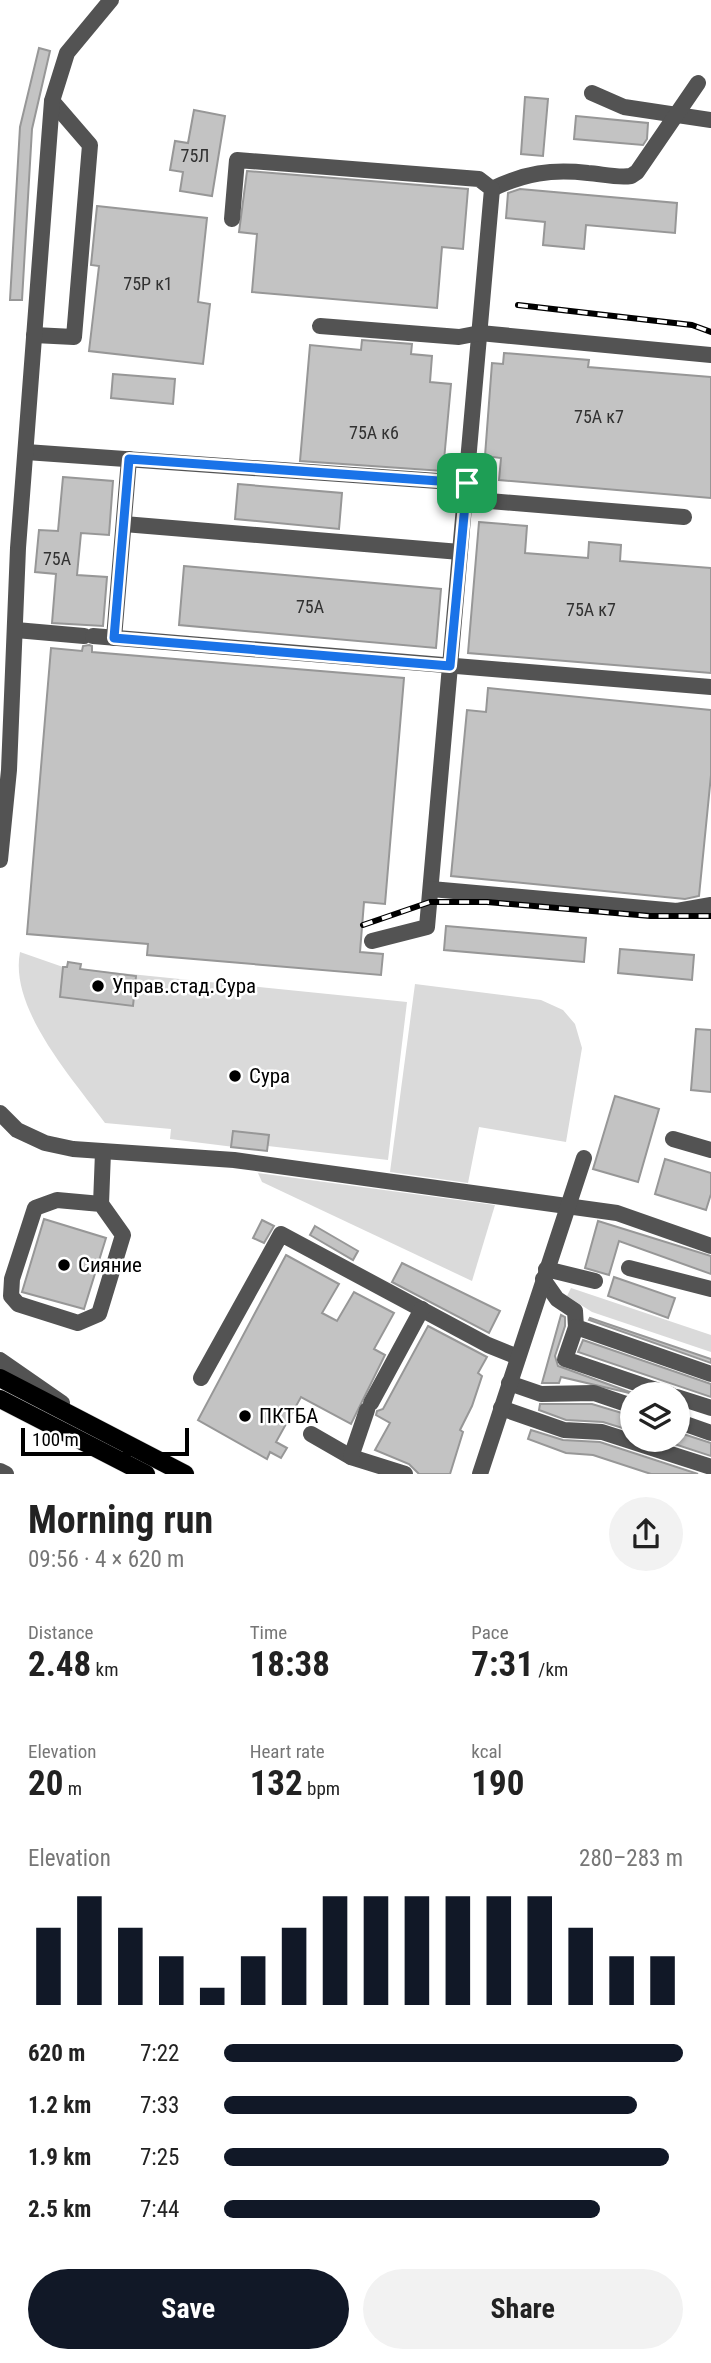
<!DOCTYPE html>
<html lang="en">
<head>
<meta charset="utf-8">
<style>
	body { margin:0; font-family:"Roboto Condensed",sans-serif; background:#f2f2f2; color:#222; height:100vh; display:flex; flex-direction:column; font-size:26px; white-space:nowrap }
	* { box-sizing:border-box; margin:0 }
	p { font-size:23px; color:#767676 }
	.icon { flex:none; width:38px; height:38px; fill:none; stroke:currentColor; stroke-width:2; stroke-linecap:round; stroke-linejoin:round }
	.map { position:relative; height:1474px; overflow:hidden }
	.details { display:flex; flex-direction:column; background:#fff; flex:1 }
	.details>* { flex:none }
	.buttons { position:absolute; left:620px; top:1382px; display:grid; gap:14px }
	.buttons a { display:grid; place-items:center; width:70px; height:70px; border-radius:50%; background:#fff; box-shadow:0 2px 5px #0004; font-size:35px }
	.scale { position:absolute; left:21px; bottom:18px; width:168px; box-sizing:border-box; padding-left:7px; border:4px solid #000; border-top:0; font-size:19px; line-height:24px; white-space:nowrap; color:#000; -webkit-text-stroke:5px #fff; paint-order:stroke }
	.pin { position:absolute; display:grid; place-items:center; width:60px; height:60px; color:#fff; margin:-30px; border-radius:14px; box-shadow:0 4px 10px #0006 }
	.round { display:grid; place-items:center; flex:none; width:74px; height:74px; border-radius:37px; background:#f2f2f2 }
	.overview { display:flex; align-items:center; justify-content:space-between; height:119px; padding:0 28px }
	h1 { font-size:38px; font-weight:700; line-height:52px }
	.metrics { display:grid; grid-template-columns:repeat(3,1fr); gap:10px; height:119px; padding:7px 28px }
	.metrics div { display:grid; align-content:center }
	.metrics b { font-size:35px; font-weight:700 }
	.metrics small { font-size:19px; font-weight:400 }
	.metrics p { font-size:19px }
	.chart { height:196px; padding:14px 28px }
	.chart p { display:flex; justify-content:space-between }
	.chart svg { width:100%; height:126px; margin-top:7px; stroke:#111827; stroke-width:6 }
	.button { display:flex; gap:14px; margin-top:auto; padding:14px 28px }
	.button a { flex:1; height:80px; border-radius:42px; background:#111827; color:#fff; font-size:28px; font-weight:700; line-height:80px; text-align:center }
	.button a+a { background:#f2f2f2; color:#222 }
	ul { padding:0 28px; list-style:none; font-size:23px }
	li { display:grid; grid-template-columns:112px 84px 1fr; align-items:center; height:52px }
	li i { height:18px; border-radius:9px; background:#111827 }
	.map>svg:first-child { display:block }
</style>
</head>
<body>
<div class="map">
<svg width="711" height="1474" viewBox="0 0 711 1474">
	<rect width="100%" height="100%" fill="#fff"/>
	<g fill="#dadada">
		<path d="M20,952L63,967H67L68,962L81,964V969L407,1002L388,1160L268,1146L267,1151L170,1139L171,1129L105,1123C73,1079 9,1009 20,952Z"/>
		<polygon points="415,984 541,1000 563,1010 575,1024 582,1048 566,1142 479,1127 468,1183 390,1172"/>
		<polygon points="258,1173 495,1205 472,1281 262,1182"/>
		<polygon points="571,1288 711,1335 711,1352 592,1312 567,1296"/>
	</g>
	<g fill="#c3c3c3" stroke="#979797" stroke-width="2">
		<polygon points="39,48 50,51 32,129 22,300 10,300 20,127"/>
		<polygon points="525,97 548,99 543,156 521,154"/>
		<polygon points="194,110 225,116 212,196 180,191 183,172 170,170 175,141 188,143"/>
		<polygon points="576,116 648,123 647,139 643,145 574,139"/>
		<polygon points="247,171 468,189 463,249 442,247 437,308 252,292 257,234 239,232"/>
		<polygon points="520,189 677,203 675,233 586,225 584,249 543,245 545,222 506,218 508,193"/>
		<polygon points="97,206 207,218 198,302 210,304 203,364 89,351 99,266 91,265"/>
		<polygon points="362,340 412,344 411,354 432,356 430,382 451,384 443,471 300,461 310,345 361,350"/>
		<polygon points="504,353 589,360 588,367 711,377 711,498 499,480 501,458 485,456 492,363 503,364"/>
		<polygon points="113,374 175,379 173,404 111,398"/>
		<polygon points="63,477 113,481 109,535 81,533 77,575 107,577 103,626 52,623 56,574 35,572 39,530 58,531"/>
		<polygon points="238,484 342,493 339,529 235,519"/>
		<polygon points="479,522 527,526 525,553 588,558 589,542 621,545 620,561 711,568 711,673 468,653"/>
		<polygon points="184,566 441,589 436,648 179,625"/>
		<polygon points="89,645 92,646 92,652 404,678 385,904 364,902 360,952 383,954 381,975 147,955 148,944 27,934 51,648 82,651 83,646"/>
		<polygon points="488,688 711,710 711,775 699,896 685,899 451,876 467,710 486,712"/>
		<polygon points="446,926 586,938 584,962 444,950"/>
		<polygon points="620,949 694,955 692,980 618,973"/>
		<polygon points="68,962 81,964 80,969 136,976 133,1006 60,997 63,967 67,967"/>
		<polygon points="696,1029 711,1030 711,1092 691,1090"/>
		<polygon points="615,1096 659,1109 638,1182 593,1169"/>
		<polygon points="233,1131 269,1135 267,1151 231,1147"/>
		<polygon points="665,1159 711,1173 711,1194 706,1210 655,1194"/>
		<polygon points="44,1219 106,1238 84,1309 22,1292"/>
		<polygon points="262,1220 274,1226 264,1243 253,1238"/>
		<polygon points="598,1221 711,1256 711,1274 619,1241 609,1275 585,1268"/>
		<polygon points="315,1226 358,1251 353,1260 310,1235"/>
		<polygon points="286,1255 339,1284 322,1313 337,1321 354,1292 394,1313 374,1349 385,1355 351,1424 301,1397 276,1442 287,1448 281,1458 270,1452 267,1459 198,1420"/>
		<polygon points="402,1263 500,1311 489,1333 392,1282"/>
		<polygon points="614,1277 675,1298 668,1318 608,1296"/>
		<polygon points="561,1315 565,1317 565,1326 555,1356 558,1366 638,1395 561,1377 559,1383 542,1383"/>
		<polygon points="590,1318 711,1359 711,1363 589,1320"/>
		<polygon points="428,1326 487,1357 478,1373 482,1376 472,1406 460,1430 463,1432 450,1474 419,1474 409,1464 375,1450 390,1423 376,1415 377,1411 383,1409"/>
		<polygon points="583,1340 711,1384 711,1397 578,1352"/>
		<polygon points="540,1404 592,1404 632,1416 632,1431 603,1422 566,1420 539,1410"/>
		<polygon points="531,1430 563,1440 600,1442 698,1474 651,1474 593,1455 566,1453 528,1439"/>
		<polygon points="677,1432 711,1443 711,1456 662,1440 677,1440"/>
	</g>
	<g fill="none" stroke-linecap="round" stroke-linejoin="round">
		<defs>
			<g id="major">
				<polyline points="0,1378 185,1474"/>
				<polyline points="0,1399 146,1474"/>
			</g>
		</defs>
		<use href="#major" stroke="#dbdbdb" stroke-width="19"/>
		<g stroke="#535353" stroke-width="16">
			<polyline points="592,93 624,107 711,120"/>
			<path d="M492,189C525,173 551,169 588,173C602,174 617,178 631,176L637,172L698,83"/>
			<polyline points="232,219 237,160 479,179 492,189 427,927 372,941"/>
			<polyline points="320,326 459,337 480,333 711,355"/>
			<polyline points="34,335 74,337 90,145 52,101"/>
			<polyline points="26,452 466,483"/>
			<polyline points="465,499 684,517"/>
			<polyline points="124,524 460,552"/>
			<polyline points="16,630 84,636"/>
			<polyline points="93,636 711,687"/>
			<polyline points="114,638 129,459"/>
			<polyline points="0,860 9,770 18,548 52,101 67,53 111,0"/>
			<polyline points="431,889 677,911 711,905"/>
			<polyline points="0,1113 17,1130 45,1143 73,1149 234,1160 617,1213 711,1246"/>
			<polyline points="673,1139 711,1150"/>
			<polyline points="101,1204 57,1200 35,1208 12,1279 11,1296 18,1304 78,1323 99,1314 123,1235 101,1204 103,1152"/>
			<polyline points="629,1268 711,1289"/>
			<polyline points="546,1269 595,1281"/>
			<polyline points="543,1279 557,1299 575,1311 576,1327 711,1374"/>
			<polyline points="576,1327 565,1359 671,1395"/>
			<polyline points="0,1360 62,1403"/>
			<polyline points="201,1378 281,1234 488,1345 518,1357"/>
			<polyline points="509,1383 541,1394 594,1393 632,1406"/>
			<polyline points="677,1397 711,1408"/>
			<polyline points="371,1403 422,1309"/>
			<polyline points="501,1408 564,1430 602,1432 711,1467"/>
			<polyline points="677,1421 711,1433"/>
			<polyline points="311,1434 351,1457 405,1474"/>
			<polyline points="351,1457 367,1410"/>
			<polyline points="0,1471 6,1474"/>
			<polyline points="480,1474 584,1158"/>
		</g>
		<use href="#major" stroke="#000" stroke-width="18"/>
		<defs>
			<g id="rail">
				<polyline points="518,305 692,325 711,332"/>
				<polyline points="363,925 430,902 487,902 650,916 711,916"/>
			</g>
		</defs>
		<use href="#rail" stroke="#000" stroke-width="6"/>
		<use href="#rail" stroke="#fff" stroke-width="3.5" stroke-dasharray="10" stroke-linecap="butt"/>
	</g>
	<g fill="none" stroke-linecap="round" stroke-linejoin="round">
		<defs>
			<polygon id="route" points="129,459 467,483 450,666 114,638"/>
		</defs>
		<use href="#route" stroke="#fff" stroke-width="14"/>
		<use href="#route" stroke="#1a73e8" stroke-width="9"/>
	</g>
	<g fill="#000" stroke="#fff" stroke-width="2.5">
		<circle cx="98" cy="986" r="7"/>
		<circle cx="235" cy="1076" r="7"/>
		<circle cx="64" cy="1265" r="7"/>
		<circle cx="245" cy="1416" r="7"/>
	</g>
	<g text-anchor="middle" stroke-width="5" stroke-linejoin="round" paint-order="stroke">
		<g font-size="18" fill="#313131">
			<text x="195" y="162">75Л</text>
			<text x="148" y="290">75Р к1</text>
			<text x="599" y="423">75А к7</text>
			<text x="374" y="439">75А к6</text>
			<text x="57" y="565">75А</text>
			<text x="310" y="613">75А</text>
			<text x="591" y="616">75А к7</text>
		</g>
		<g font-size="21" fill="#000" stroke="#fff" text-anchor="start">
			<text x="112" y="993">Управ.стад.Сура</text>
			<text x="249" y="1083">Сура</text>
			<text x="78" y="1272">Сияние</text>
			<text x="259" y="1423">ПКТБА</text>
		</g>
	</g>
</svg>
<div class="buttons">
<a><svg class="icon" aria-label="layers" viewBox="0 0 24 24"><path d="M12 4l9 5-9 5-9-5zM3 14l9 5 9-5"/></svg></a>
</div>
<div class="scale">100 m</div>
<div class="pin" style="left:467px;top:483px;background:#1e9e55"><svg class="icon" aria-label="arrive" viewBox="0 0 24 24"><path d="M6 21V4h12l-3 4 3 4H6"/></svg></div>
</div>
<section class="details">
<div class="overview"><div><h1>Morning run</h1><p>09:56 · 4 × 620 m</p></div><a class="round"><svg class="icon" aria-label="share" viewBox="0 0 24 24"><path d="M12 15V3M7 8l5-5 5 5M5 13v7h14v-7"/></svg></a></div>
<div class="metrics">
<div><p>Distance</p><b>2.48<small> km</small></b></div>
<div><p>Time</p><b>18:38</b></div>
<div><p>Pace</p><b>7:31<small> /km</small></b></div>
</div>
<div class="metrics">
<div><p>Elevation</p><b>20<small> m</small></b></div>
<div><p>Heart rate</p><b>132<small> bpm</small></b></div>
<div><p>kcal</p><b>190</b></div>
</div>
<div class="chart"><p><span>Elevation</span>280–283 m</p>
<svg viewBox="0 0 160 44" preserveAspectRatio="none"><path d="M5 44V17M15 44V6M25 44V17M35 44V27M45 44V38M55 44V27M65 44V17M75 44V6M85 44V6M95 44V6M105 44V6M115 44V6M125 44V6M135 44V17M145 44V27M155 44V27"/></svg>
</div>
<ul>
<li><b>620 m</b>7:22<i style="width:100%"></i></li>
<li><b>1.2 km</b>7:33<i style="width:90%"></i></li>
<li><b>1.9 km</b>7:25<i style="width:97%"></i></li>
<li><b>2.5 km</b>7:44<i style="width:82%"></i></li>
</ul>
<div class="button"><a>Save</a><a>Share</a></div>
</section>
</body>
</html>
